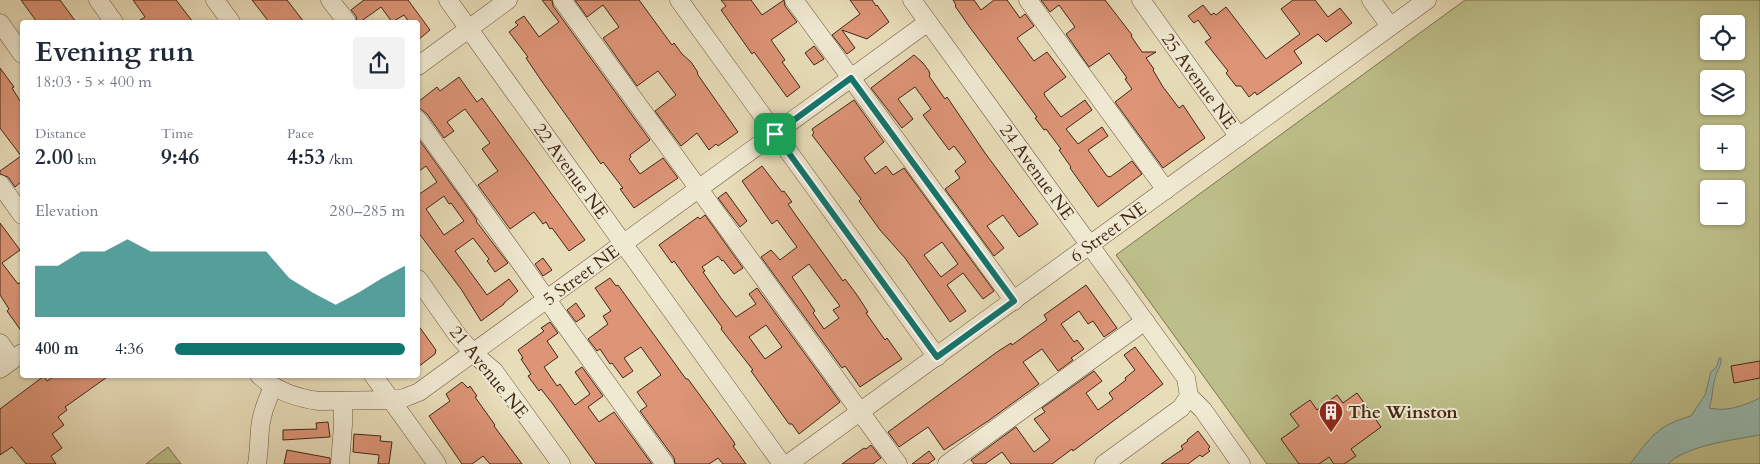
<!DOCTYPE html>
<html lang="en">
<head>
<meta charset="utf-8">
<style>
	body { margin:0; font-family:Cardo,serif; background:#f2f2f3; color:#1f2937; height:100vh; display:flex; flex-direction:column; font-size:19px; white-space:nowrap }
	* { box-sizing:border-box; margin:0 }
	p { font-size:16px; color:#747a83 }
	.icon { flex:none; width:28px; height:28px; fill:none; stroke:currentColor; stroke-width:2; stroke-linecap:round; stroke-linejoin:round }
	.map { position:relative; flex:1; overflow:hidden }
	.panel { position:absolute; left:20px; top:20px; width:400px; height:358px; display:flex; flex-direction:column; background:#fff; border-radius:5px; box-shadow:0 1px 4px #0004 }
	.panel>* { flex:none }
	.buttons { position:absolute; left:1700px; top:15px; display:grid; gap:10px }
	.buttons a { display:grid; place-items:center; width:45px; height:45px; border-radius:5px; background:#fff; box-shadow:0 1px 4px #0004; font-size:25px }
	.pin { position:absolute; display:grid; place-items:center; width:42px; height:42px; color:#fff; margin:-21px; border-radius:10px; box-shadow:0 2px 8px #0006 }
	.round { display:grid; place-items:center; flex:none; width:52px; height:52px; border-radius:5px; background:#f2f2f3 }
	.head { display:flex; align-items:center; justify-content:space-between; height:85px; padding:0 15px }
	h1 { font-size:28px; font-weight:700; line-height:38px }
	.stats { display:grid; grid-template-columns:repeat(3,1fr); gap:8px; height:85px; padding:5px 15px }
	.stats div { display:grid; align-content:center }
	.stats b { font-size:21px; font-weight:700 }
	.stats small { font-size:14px; font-weight:400 }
	.stats p { font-size:14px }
	.chart { height:140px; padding:10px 15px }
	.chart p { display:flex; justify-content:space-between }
	.chart svg { width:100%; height:90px; margin-top:5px; fill:#0f766e; opacity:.7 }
	ul { padding:0 15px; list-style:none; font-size:16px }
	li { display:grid; grid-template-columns:80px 60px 1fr; align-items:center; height:38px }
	li i { height:12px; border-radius:6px; background:#0f766e }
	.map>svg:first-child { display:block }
</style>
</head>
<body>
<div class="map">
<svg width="1760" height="464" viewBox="0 0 1760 464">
	<rect width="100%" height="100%" fill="#e8ddb9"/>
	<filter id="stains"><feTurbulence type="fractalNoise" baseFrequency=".004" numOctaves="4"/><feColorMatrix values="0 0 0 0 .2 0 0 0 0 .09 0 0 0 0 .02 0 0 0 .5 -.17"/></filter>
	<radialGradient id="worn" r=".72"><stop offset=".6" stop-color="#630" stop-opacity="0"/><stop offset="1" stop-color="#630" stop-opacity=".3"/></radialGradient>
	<g fill="#bdbf8a" stroke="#7f7350" fill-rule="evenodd">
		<path d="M1465,0H1760V464H1267L1116,255ZM1709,24H1736V51H1709ZM1709,79H1736V106H1709ZM1709,134H1736V161H1709ZM1709,189H1736V216H1709Z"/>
		<polygon points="168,447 181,464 146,464"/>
	</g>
	<path fill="#97bbb1" stroke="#758073" d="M1719,358H1721C1722,366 1716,371 1715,379C1712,388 1713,398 1709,408C1728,412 1743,406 1760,398V435C1737,439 1684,446 1668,464H1630C1651,437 1656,426 1691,416L1705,395L1711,372L1717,366Z"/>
	<g fill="#dd9477" stroke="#412716" fill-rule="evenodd">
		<polygon points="21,0 60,0 76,22 37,22"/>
		<polygon points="133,0 176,0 193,22 137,22 145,17"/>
		<polygon points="252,0 287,0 304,22 269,22"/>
		<polygon points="364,0 408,0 430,30 418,40 418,22 409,22 404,15 392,22 381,7 360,22 357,22 356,16 351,10"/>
		<polygon points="542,0 552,0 553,6 650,140 630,155 631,157 629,159 640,174 663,158 678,178 634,208 620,189 623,188 603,162 601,164 543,83 526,58 528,57 509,32 518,25 515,22 524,16 539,37 559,22"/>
		<polygon points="575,0 639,0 672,45 674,43 682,54 691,62 697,71 698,75 738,132 718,146 716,144 709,150 697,133 681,146 655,111 676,95 658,71 637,86 603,38 619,27 603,5 587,17"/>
		<polygon points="721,0 751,0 762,15 784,0 785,6 797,22 771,40 785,60 782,62 800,87 787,97 754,52 752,54 745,44 721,10 726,6"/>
		<polygon points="850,0 872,0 876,6 877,5 889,22 867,39 842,30 855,48 847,54 832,35 860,14"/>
		<polygon points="953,0 974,0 981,10 994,0 1007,0 1020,18 1025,14 1034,26 1017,38 1034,61 1047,52 1066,77 1044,93 1045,96 1061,117 1085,100 1092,110 1066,129 1078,144 1102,127 1108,136 1088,150 1107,176 1110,177 1132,161 1142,174 1098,207 1070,168 1071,167 1059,150 1061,149 1046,129 1044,130 1035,118 1037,117 971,29 955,6 956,5"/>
		<polygon points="1041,0 1105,0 1132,35 1131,36 1142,52 1156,52 1146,58 1154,69 1153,70 1163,87 1179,108 1183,105 1205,138 1163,168 1115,102 1132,89 1125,79 1127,78 1109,53 1089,67 1066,34 1075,27 1059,5 1050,12"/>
		<polygon points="1293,0 1315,0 1328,17 1340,8 1352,23 1326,42 1318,34 1294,51 1302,63 1257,95 1255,92 1249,97 1241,86 1236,86 1226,73 1228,71 1205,42 1211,38 1198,20 1194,23 1188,16 1203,5 1211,15 1214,13 1216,15 1226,7 1266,59 1300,34 1281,9"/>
		<polygon points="814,46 824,59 814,65 805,53"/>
		<polygon points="914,55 923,63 929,71 930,75 929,76 945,99 947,97 985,153 1038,224 1019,237 1003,215 987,226 1004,248 994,256 945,189 960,178 955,171 966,162 954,146 949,150 923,115 931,109 915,87 898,99 913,119 902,128 871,88"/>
		<polygon points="0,68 14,87 12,88 22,104 22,181 15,187 8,177 0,174 0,171 21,156 0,128"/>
		<polygon points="459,77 477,102 482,98 585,240 569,251 552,228 550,229 546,222 543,224 534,212 510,229 478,185 498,171 482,149 490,143 465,109 447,122 454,131 444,138 427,114 418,107 418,102 437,87 440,91"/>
		<path d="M854,100L884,142L864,158L875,174L886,166L893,175L904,168L994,291L983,299L963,273L947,285L966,311L950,322L905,258L880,230L859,201L861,199L812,135L814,133L812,129ZM942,242L958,264L941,277L924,255Z"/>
		<path d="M420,141L477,220L476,221L508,263L495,272L487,261L489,259L473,238L455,251L487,295L509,279L518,291L504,303V304L481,321L461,289L418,232V195L437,182L426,166L418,172V143ZM444,196L449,204L451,203L464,221L444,235L426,209Z"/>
		<path d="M762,166L782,192L784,191L792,202L788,204L792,210L843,281L845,279L857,295L868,312L866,313L885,340L887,338L902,359L860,387L845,366L842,368L761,257L771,250L780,260L797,247L777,220L772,224L742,181ZM809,264L840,306L833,310L839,318L824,329L813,313L815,311L792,277Z"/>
		<polygon points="726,192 747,221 740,227 718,198"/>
		<path d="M705,215L743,268L734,274L723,260L722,261L718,256L702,267L705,271L703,272L721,298L736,317L756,304L749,294L757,288L840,402L799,434L792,424H789L751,371L753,370L721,329L722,327L689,282L674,261L672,263L659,245L698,217L700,219ZM766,325L782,347L765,359L749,337Z"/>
		<polygon points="0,223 20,250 2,263 18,284 22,281 22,332 7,311 9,309 0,295"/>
		<polygon points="543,258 552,270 543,276 535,264"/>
		<polygon points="610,278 616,286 618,285 686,379 688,379 734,442 735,445 733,446 746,464 723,464 718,458 709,464 675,464 674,458 640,411 647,406 637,392 661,375 658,371 641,347 624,358 633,371 623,378 612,363 610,364 600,349 597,351 588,339 608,324 603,316 611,311 595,288"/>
		<polygon points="1086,285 1117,328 1104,337 1093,321 1088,324 1079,311 1061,324 1074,342 1077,340 1084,349 1071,358 1073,360 1058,371 1042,349 1023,362 1039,384 988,421 944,450 928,427 899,447 888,432 997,352 1011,343 1012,345 1047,320 1044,315"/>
		<polygon points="576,303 585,316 576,322 567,310"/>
		<polygon points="550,322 558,333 547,341 558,357 544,367 557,386 560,384 575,405 590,394 575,372 582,367 603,396 588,407 599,422 614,412 652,464 596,464 552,403 541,389 539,391 528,376 531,374 521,359 523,358 518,350 544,331 541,328"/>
		<polygon points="418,325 436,350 435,354 418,367"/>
		<polygon points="1135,347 1163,384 1073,451 1072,449 1052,464 1011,464 1002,452 985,464 974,464 971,460 1016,427 1034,452 1050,440 1034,419 1045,412 1042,408 1094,371 1102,381 1086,393 1098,410 1113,399 1109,393 1126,380 1125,378 1135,370 1124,355"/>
		<polygon points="1760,361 1760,378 1734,383 1731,366"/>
		<polygon points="56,375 110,375 65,407 67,410 58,417 64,425 52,434 62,448 51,456 56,464 26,464 12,447 0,455 0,409 44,376 47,381"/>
		<polygon points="462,382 468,388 470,386 477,396 475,397 495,425 494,426 522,464 490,464 483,456 472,464 462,464 429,416 450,401 446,394"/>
		<polygon points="1357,393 1381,427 1351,449 1356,456 1344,464 1334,464 1329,457 1319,464 1299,464 1281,439 1299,426 1290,414 1310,400 1317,410 1337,395 1343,403"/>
		<polygon points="328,422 330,437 283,440 283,430 317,429 316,423"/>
		<polygon points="1198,431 1210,447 1208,449 1210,451 1202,457 1200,455 1188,464 1161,464 1183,449 1181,446 1188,441 1187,440"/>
		<polygon points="354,434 381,436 380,441 392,442 389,464 378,464 379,455 353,452"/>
		<polygon points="871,445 881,458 873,464 842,464 864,448 866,449"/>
		<polygon points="287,450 330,458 330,464 284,464"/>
		<polygon points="929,451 935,459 928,464 912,464"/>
	</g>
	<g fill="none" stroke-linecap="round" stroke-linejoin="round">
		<defs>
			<g id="minor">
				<polyline points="98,0 114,22"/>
				<polyline points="215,0 231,22"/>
				<polyline points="330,0 347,22"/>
				<polyline points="448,0 782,464"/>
				<polyline points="562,0 898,464"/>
				<polyline points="679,0 937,357"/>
				<polyline points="794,0 1014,301"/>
				<polyline points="912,0 1186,378 1189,396"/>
				<polyline points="1028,0 1166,190"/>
				<polyline points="1141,0 1239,137"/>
				<polyline points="1371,0 1390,26"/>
				<polyline points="0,23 22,54"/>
				<polyline points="418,66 508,0"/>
				<polyline points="418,120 665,464"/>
				<polyline points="0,184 22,215"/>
				<polyline points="418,279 458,336 474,354 494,371 561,464"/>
				<polyline points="0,343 12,360"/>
				<polyline points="0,369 22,353"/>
				<path d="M259,375C276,391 295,398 319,401L392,400L404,398L419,392L928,22"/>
				<polyline points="373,375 437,464"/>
				<polyline points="1189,396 1203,410 1241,464"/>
				<path d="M257,464C259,452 259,441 260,429C261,414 267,400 273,387"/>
				<polyline points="340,464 343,425 343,401"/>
				<polyline points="788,464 1427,0"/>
				<polyline points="947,464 1145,321"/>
				<polyline points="1104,464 1181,408 1189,396"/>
			</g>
		</defs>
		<use href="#minor" stroke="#6b543f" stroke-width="19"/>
		<use href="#minor" stroke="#f0e9d2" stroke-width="18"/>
	</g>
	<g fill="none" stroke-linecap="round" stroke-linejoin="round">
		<defs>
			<polygon id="route" points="851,78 1014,301 937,357 775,134"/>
		</defs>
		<use href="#route" stroke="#fff" stroke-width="10"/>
		<use href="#route" stroke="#0f766e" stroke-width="6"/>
	</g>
	<defs>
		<symbol id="building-pin" viewBox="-11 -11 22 30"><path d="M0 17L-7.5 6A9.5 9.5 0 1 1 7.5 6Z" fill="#8f2418" stroke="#f0e9d2"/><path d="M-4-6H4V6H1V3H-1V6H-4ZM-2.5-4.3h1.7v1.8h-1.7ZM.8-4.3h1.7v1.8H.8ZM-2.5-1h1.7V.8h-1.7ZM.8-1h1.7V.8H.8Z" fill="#fff"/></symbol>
	</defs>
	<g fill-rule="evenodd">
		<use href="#building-pin" x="1317" y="398" width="28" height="38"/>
	</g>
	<g text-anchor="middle" stroke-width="4" stroke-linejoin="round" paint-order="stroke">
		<g font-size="18" fill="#412716" stroke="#f0e9d2">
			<text transform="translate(1199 81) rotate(54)" y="6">25 Avenue NE</text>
			<text transform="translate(571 171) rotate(54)" y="6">22 Avenue NE</text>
			<text transform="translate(1037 172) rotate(54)" y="6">24 Avenue NE</text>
			<text transform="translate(1108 232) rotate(-36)" y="6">6 Street NE</text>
			<text transform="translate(581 275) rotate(-36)" y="6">5 Street NE</text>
			<text transform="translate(489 372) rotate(51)" y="6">21 Avenue NE</text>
		</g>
		<g font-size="18" font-weight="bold" fill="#412716" stroke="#f0e9d2" text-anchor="start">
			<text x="1348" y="418">The Winston</text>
		</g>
	</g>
	<rect width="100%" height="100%" filter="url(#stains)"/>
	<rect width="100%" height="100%" fill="url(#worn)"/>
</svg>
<div class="buttons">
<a><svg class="icon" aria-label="locate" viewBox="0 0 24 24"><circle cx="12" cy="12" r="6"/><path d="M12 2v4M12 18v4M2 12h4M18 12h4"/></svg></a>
<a><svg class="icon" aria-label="layers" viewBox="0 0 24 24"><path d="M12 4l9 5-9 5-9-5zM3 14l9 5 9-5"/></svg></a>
<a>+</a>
<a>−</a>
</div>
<div class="pin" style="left:775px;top:134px;background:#1e9e55"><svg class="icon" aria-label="arrive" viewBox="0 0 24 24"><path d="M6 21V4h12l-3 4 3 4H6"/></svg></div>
<section class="panel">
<div class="head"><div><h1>Evening run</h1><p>18:03 · 5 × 400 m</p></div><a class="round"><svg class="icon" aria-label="share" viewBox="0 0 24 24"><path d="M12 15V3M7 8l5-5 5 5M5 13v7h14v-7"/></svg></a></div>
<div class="stats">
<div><p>Distance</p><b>2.00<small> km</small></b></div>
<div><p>Time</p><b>9:46</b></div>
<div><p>Pace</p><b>4:53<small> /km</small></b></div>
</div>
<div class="chart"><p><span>Elevation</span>280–285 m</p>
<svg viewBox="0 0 160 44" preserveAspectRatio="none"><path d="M0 44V19L10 19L20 12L30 12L40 6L50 12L60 12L70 12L80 12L90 12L100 12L110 25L120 32L130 38L140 32L150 25L160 19V44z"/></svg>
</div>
<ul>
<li><b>400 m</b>4:36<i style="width:100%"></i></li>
</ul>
</section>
</div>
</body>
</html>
